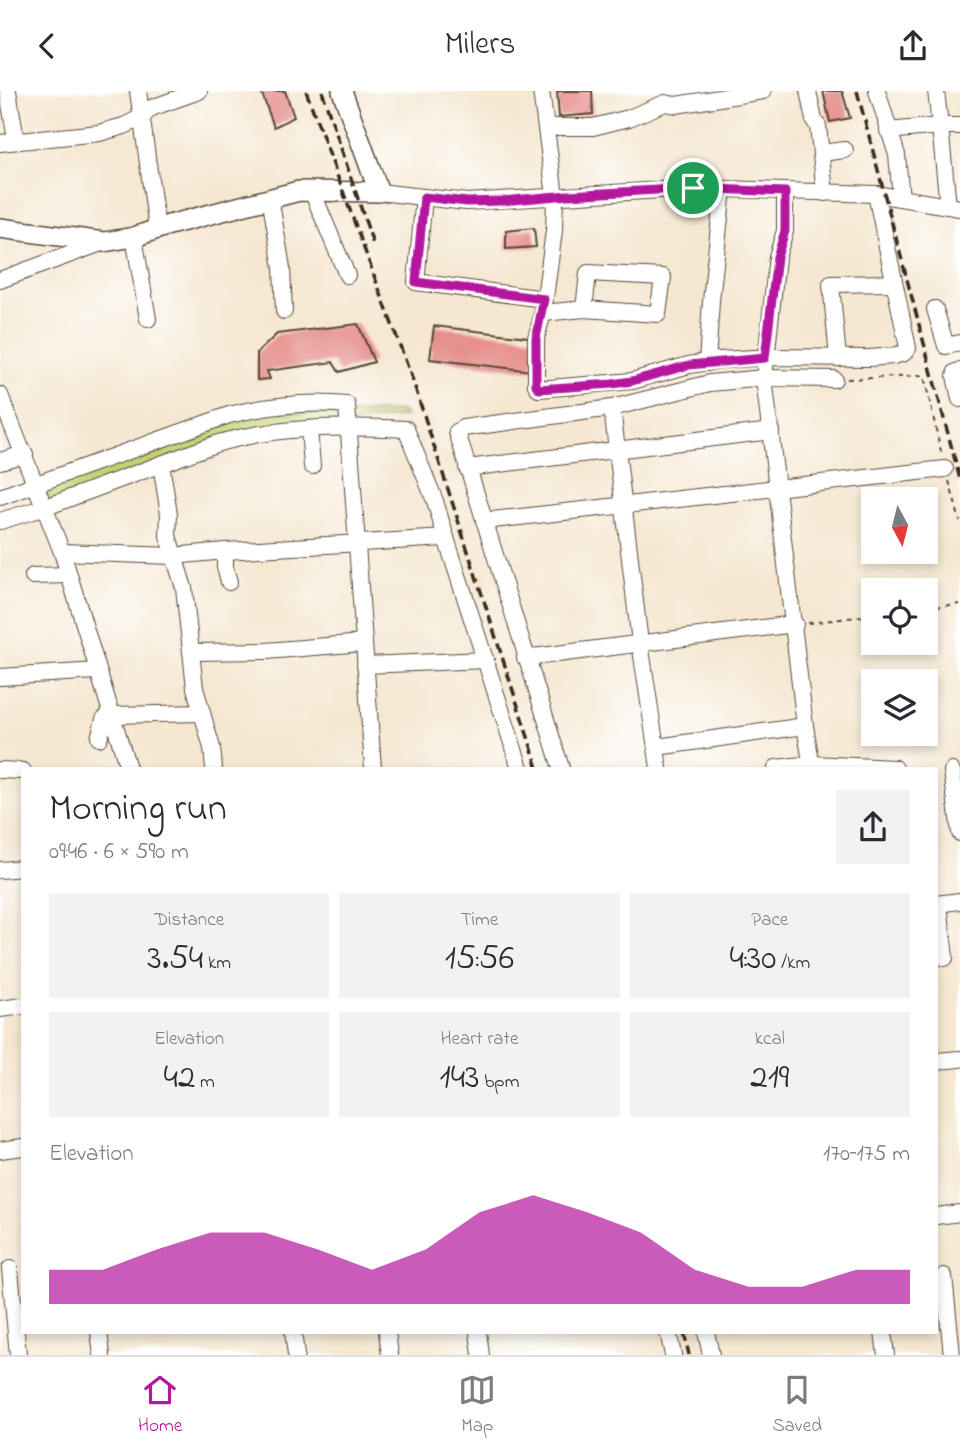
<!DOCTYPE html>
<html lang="en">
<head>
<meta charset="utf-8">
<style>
	body { margin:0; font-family:"Indie Flower",sans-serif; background:#f2f2f3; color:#2b2b33; height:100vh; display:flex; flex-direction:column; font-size:26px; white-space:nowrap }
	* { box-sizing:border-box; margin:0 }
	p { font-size:23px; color:#7c7c81 }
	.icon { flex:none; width:38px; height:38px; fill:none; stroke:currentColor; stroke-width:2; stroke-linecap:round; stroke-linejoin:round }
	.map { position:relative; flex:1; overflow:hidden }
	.details { position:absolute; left:21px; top:676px; width:917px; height:567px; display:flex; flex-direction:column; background:#fff; border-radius:0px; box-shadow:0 4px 10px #0003 }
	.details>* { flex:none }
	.needle { width:46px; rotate:173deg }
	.fabs { position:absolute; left:861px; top:396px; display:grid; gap:14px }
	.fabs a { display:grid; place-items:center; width:77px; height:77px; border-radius:0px; background:#fff; box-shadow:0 4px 10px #0003; font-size:35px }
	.pin { position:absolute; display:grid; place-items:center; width:60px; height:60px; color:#fff; margin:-30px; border:4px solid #fff; border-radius:50%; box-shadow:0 2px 7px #0007 }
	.round { display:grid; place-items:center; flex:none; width:74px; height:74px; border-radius:0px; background:#f2f2f3 }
	.overview { display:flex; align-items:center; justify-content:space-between; height:119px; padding:0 28px }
	h1 { font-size:38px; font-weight:600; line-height:52px }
	.metrics { display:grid; grid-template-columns:repeat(3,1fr); gap:10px; height:119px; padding:7px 28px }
	.metrics div { display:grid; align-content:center; border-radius:0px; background:#f2f2f3; text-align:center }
	.metrics b { font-size:35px; font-weight:600 }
	.metrics small { font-size:19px; font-weight:400 }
	.metrics p { font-size:19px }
	.chart { height:196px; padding:14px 28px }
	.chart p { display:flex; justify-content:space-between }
	.chart svg { width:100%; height:126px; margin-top:7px; fill:#b5179e; opacity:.7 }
	header { display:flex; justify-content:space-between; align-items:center; height:91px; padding:0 28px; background:#fff; font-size:32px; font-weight:600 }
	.tabs { display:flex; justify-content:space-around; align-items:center; height:98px; border-top:2px solid #e1e1e2; background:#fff; font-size:19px; color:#7c7c81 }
	.tabs a { display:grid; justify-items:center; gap:4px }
	.tabs .current { color:#b5179e }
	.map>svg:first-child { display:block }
</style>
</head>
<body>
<header><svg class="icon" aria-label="back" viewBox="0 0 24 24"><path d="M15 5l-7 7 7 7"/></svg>Milers<svg class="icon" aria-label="share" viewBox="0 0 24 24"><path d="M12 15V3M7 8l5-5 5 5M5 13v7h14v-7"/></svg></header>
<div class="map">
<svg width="960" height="1264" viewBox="0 0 960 1264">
	<rect width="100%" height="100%" fill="#fff"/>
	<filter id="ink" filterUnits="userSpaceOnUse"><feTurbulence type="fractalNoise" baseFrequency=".0143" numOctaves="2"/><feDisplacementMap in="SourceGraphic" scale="14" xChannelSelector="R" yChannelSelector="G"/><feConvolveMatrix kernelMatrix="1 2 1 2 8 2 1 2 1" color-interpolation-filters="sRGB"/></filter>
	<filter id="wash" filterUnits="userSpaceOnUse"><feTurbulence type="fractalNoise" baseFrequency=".00686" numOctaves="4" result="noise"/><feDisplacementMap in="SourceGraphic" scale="28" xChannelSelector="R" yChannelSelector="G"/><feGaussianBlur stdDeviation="1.57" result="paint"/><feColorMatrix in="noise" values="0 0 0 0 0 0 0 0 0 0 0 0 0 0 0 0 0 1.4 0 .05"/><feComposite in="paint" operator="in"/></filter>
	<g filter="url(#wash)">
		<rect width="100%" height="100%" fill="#f5e7d0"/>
		<polygon fill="#c3d173" stroke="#7f7e48" stroke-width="2" points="254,318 339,324 401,320 406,325 241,346 46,416 37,393"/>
		<g id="blocks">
			<g fill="#e6908c">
				<polygon points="261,0 285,0 294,26 274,36"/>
				<polygon points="557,0 592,0 593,23 559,26"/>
				<polygon points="823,0 842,0 850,27 830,31"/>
				<polygon points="534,137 536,156 506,158 506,140"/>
				<polygon points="358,233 374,271 339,281 333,271 267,280 270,288 257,289 257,262 277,243"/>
				<polygon points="434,235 536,247 532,280 430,268"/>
			</g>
		</g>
	</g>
	<g filter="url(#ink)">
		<use href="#blocks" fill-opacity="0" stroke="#574639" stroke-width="2"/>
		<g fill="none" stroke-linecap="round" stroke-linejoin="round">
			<defs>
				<g id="minor">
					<polyline points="8,0 16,49"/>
					<polyline points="138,0 157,138"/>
					<polyline points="541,0 555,105 554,140 543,222 536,247 536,294 539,298 632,290 689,274 719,269 774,266 869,267 893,265 904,262 908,257 876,103"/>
					<polyline points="808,0 814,29 818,35 825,102"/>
					<polyline points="877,0 897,64 901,107"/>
					<polyline points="936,0 940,35 960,35"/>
					<polyline points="546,36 593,36 629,27 665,12 676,14 763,0"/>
					<polyline points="888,40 940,35 948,115"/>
					<polyline points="0,52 99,42 124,35 142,26 151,17 199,0"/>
					<polyline points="821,62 845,59"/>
					<polyline points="312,100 347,184"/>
					<polyline points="379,101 467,111 693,97 876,103 960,117"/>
					<polyline points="785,101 785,140 777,166 764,287 805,635 812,677"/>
					<polyline points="270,106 282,177 284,220"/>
					<polyline points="424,106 416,191 544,208"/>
					<polyline points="134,146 148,228"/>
					<polyline points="0,189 104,151"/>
					<polyline points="935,218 946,255 960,252"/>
					<polyline points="543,222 584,218 658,223 663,186 588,182 584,218"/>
					<polyline points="838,267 831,193 894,192"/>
					<polyline points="707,272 711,210 723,98"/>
					<polyline points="960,280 956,281 955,285 960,308"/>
					<polyline points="0,304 62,461 128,677"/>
					<polyline points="612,317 640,552 659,677"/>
					<polyline points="309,338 312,375"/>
					<polyline points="0,370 25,363"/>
					<polyline points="161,373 169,423 168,445 184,497 195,597 212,657 214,677"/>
					<polyline points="467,377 771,340"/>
					<path d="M0,406L229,324C266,315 309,310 347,314L373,677"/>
					<path d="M0,430L46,416L215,353C276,335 343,335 406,338L435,410L446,447"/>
					<polyline points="484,430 945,378"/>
					<polyline points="225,460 225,476 229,491"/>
					<polyline points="62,461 173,465 225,460 446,447 520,677"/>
					<polyline points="33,485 69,484"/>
					<polyline points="193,561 266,560 363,552"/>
					<polyline points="525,567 795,533"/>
					<polyline points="365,574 486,569"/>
					<polyline points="0,586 98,580"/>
					<polyline points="99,647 104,628 112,624 202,622"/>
					<polyline points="657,656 805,635"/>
					<polyline points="561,677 457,341 463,337 612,317 710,292 764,287 834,288"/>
					<polyline points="776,677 812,673 895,677"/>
					<polyline points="0,679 23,680"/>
					<polyline points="952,680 960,742"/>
					<polyline points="0,779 23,777"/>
					<polyline points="936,813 960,810"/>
					<polyline points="939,813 945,867"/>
					<polyline points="0,918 23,915"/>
					<polyline points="936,970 960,968"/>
					<polyline points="0,1059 23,1056"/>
					<polyline points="936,1125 960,1122"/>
					<polyline points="10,1178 18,1264"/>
					<polyline points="944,1185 952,1264"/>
					<polyline points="99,1241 102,1264"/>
					<polyline points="293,1241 296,1264"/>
					<polyline points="387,1241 390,1264"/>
					<polyline points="478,1241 481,1264"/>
					<polyline points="668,1241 673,1264"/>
					<polyline points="706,1241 711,1264"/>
					<polyline points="883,1241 886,1264"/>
				</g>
				<polyline id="major" points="0,137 104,151 134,146 169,134 299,100 379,101 342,0"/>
			</defs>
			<use href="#minor" stroke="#574639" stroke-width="18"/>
			<use href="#major" stroke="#574639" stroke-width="22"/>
			<g stroke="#574639" stroke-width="2" stroke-dasharray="5 5" stroke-linecap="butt">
				<polyline points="847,288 924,285 942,365"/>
				<polyline points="949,390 960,430"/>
				<polyline points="926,517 960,513"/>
				<polyline points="808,532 873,524"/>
			</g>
			<use href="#minor" stroke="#fff" stroke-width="16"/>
			<use href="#major" stroke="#fff" stroke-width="19"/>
			<g stroke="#3b2a1e" stroke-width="3.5" stroke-dasharray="10 5" stroke-linecap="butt">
				<polyline points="306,0 413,290 538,677"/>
				<polyline points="322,0 374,156"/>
				<polyline points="857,0 960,388"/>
				<polyline points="684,1241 689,1264"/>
			</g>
		</g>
	</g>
	<g fill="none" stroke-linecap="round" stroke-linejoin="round" filter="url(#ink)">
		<defs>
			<polygon id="route" points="693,97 785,101 785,140 777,166 765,267 689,274 632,290 612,293 539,298 536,294 536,247 544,208 416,191 424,106 467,111 502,110 568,104"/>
		</defs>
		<use href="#route" stroke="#fff" stroke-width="14"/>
		<use href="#route" stroke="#b5179e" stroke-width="9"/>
	</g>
</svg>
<div class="fabs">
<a><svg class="needle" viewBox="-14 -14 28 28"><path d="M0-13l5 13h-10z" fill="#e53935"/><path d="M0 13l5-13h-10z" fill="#7c7c81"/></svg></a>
<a><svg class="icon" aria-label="locate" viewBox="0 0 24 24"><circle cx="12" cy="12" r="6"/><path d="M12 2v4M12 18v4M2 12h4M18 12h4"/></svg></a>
<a><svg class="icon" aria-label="layers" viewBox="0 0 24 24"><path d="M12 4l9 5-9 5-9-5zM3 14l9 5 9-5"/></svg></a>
</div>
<div class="pin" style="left:693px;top:97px;background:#1e9e55"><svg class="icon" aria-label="arrive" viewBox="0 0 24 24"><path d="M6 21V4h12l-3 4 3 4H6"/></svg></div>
<section class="details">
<div class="overview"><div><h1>Morning run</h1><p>09:46 · 6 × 590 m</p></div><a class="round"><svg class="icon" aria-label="share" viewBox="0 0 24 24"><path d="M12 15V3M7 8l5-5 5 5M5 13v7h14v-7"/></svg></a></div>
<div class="metrics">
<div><p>Distance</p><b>3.54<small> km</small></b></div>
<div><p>Time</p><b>15:56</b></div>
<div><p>Pace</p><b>4:30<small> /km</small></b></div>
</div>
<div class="metrics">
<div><p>Elevation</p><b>42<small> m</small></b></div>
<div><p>Heart rate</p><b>143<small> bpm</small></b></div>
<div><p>kcal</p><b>219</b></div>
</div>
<div class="chart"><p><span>Elevation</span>170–175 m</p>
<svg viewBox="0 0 160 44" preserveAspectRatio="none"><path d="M0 44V32L10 32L20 25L30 19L40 19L50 25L60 32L70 25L80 12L90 6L100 12L110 19L120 32L130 38L140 38L150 32L160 32V44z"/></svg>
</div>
</section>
</div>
<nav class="tabs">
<a class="current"><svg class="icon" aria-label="home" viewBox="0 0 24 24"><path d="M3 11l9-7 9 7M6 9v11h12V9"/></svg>Home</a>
<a><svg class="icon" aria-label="map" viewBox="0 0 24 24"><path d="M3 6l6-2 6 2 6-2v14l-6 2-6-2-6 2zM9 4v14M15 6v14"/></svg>Map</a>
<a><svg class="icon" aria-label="saved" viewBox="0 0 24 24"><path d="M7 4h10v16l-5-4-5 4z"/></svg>Saved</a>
</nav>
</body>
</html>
